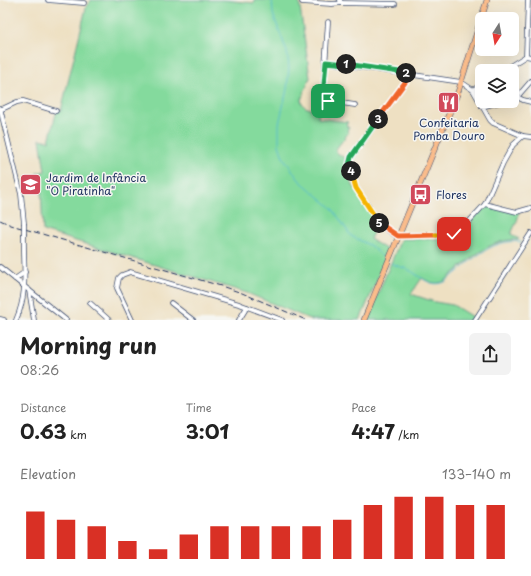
<!DOCTYPE html>
<html lang="en">
<head>
<meta charset="utf-8">
<style>
	body { margin:0; font-family:"Playpen Sans",sans-serif; background:#f2f2f2; color:#222; height:100vh; display:flex; flex-direction:column; font-size:15px; white-space:nowrap }
	* { box-sizing:border-box; margin:0 }
	p { font-size:13px; color:#767676 }
	.icon { flex:none; width:22px; height:22px; fill:none; stroke:currentColor; stroke-width:2; stroke-linecap:round; stroke-linejoin:round }
	.map { position:relative; height:320px; overflow:hidden }
	.panel { display:flex; flex-direction:column; background:#fff; flex:1 }
	.panel>* { flex:none }
	.needle { width:26px; rotate:191deg }
	.fabs { position:absolute; left:475px; top:12px; display:grid; gap:8px }
	.fabs a { display:grid; place-items:center; width:44px; height:44px; border-radius:6px; background:#fff; box-shadow:0 4px 16px #0002; font-size:20px }
	.pin { position:absolute; display:grid; place-items:center; width:34px; height:34px; color:#fff; margin:-17px; border-radius:8px; box-shadow:0 2px 6px #0006 }
	.km { position:absolute; width:20px; height:20px; margin:-10px; border-radius:50%; background:#222; color:#fff; font-size:11px; line-height:20px; text-align:center }
	.round { display:grid; place-items:center; flex:none; width:42px; height:42px; border-radius:6px; background:#f2f2f2 }
	.head { display:flex; align-items:center; justify-content:space-between; height:68px; padding:0 20px }
	h1 { font-size:22px; font-weight:700; line-height:30px }
	.figures { display:grid; grid-template-columns:repeat(3,1fr); gap:6px; height:68px; padding:4px 20px }
	.figures div { display:grid; align-content:center }
	.figures b { font-size:20px; font-weight:700 }
	.figures small { font-size:11px; font-weight:400 }
	.figures p { font-size:11px }
	.chart { height:112px; padding:8px 20px }
	.chart p { display:flex; justify-content:space-between }
	.chart svg { width:100%; height:72px; margin-top:4px; stroke:#d93025; stroke-width:6 }
	.map>svg:first-child { display:block }
</style>
</head>
<body>
<div class="map">
<svg width="531" height="320" viewBox="0 0 531 320">
	<rect width="100%" height="100%" fill="#f6f6f2"/>
	<filter id="ink" filterUnits="userSpaceOnUse"><feTurbulence type="fractalNoise" baseFrequency=".025" numOctaves="2"/><feDisplacementMap in="SourceGraphic" scale="8" xChannelSelector="R" yChannelSelector="G"/><feConvolveMatrix kernelMatrix="1 2 1 2 8 2 1 2 1" color-interpolation-filters="sRGB"/></filter>
	<filter id="wash" filterUnits="userSpaceOnUse"><feTurbulence type="fractalNoise" baseFrequency=".012" numOctaves="4" result="noise"/><feDisplacementMap in="SourceGraphic" scale="16" xChannelSelector="R" yChannelSelector="G"/><feGaussianBlur stdDeviation="0.9" result="paint"/><feColorMatrix in="noise" values="0 0 0 0 0 0 0 0 0 0 0 0 0 0 0 0 0 1.4 0 .05"/><feComposite in="paint" operator="in"/></filter>
	<g filter="url(#wash)">
		<rect width="100%" height="100%" fill="#eee0c2"/>
		<g fill="#84da9d" stroke="#50847e">
			<polygon points="91,0 224,0 254,3 255,0 299,0 310,78 301,100 303,105 305,107 319,112 318,118 348,122 347,126 349,127 347,130 349,132 336,149 336,152 346,159 350,181 378,222 370,239 389,251 360,320 312,320 247,293 43,231 41,188 37,173 45,171 40,139 49,141 57,110 61,111 86,8"/>
			<path d="M486,206L513,212H519L517,221L511,234L519,239L518,240C493,238 472,257 454,273C449,277 446,282 439,283C433,284 427,281 422,278L411,294L435,302L453,305L474,318L472,320H367L401,239H435L455,235Z"/>
		</g>
		<g fill="none" stroke-linecap="round" stroke-linejoin="round">
			<g stroke="#55bad3" stroke-width="1">
				<polyline points="272,0 273,14 287,52 289,67 287,89 279,124 279,145 283,157 299,180 332,208 351,236 371,246 385,259"/>
				<path d="M391,263C397,267 404,267 409,270C422,277 430,288 445,282C467,265 491,237 521,242"/>
			</g>
		</g>
	</g>
	<g filter="url(#ink)">
		<g fill="none" stroke-linecap="round" stroke-linejoin="round">
			<defs>
				<g id="minor">
					<polyline points="48,0 84,3"/>
					<polyline points="302,2 332,4 341,3 340,0"/>
					<polyline points="341,3 395,4"/>
					<polyline points="328,22 323,96 328,101 355,105"/>
					<polyline points="526,56 528,0"/>
					<polyline points="326,62 461,82 473,90 490,120 493,123 523,136 531,137"/>
					<polyline points="502,71 526,56 531,57"/>
					<polyline points="410,73 409,77 351,157 349,165 352,180 360,194 381,225 395,235 401,236 454,234 464,227 485,204 503,163 513,145 523,136"/>
					<polyline points="473,90 482,84"/>
					<polyline points="517,97 531,81"/>
					<polyline points="512,99 517,97 523,100 531,102"/>
					<polyline points="482,107 503,101"/>
					<polyline points="0,108 21,194 24,223"/>
					<polyline points="0,110 17,102 23,101 56,111"/>
					<polyline points="485,204 517,212 531,208"/>
					<polyline points="0,267 66,320"/>
					<polyline points="15,279 25,272"/>
					<polyline points="29,290 34,320"/>
					<polyline points="90,303 109,320"/>
					<polyline points="171,303 193,320"/>
					<polyline points="0,319 4,320"/>
					<path d="M16,320C29,291 23,265 24,235"/>
					<polyline points="132,320 117,288 119,278 122,275 130,272 239,304 282,320"/>
					<polyline points="239,320 247,307"/>
					<polyline points="475,320 531,233"/>
				</g>
				<polyline id="major" points="364,320 458,92 487,0"/>
			</defs>
			<use href="#minor" stroke="#3b4a6d" stroke-width="5.5"/>
			<use href="#major" stroke="#3b4a6d" stroke-width="6"/>
			<use href="#minor" stroke="#fff" stroke-width="4"/>
			<use href="#major" stroke="#fabc8b" stroke-width="5"/>
			<polyline stroke="#1b2f5e" stroke-width="1" stroke-dasharray="6 3" stroke-linecap="butt" points="0,220 11,225 221,286 242,293 306,320"/>
			<defs>
				<polyline id="minor-bridge" points="24,235 24,223"/>
			</defs>
			<use href="#minor-bridge" stroke="#3b4a6d" stroke-width="5.5" stroke-linecap="butt"/>
			<use href="#minor-bridge" stroke="#fff" stroke-width="4"/>
		</g>
	</g>
	<g fill="none" stroke-linecap="round" stroke-linejoin="round" filter="url(#ink)">
		<defs>
			<polyline id="split-1" points="328,101 323,96 326,62 346,64"/>
			<polyline id="split-2" points="346,64 406,73"/>
			<polyline id="split-3" points="378,119 409,77 410,73 406,73"/>
			<polyline id="split-4" points="351,171 349,165 351,157 378,119"/>
			<polyline id="split-5" points="351,171 356,188 379,223"/>
			<polyline id="split-6" points="379,223 398,236 436,235"/>
			<polyline id="split-7" points="436,235 454,234"/>
		</defs>
		<use href="#split-1" stroke="#fff" stroke-width="8"/>
		<use href="#split-2" stroke="#fff" stroke-width="8"/>
		<use href="#split-3" stroke="#fff" stroke-width="8"/>
		<use href="#split-4" stroke="#fff" stroke-width="8"/>
		<use href="#split-5" stroke="#fff" stroke-width="8"/>
		<use href="#split-6" stroke="#fff" stroke-width="8"/>
		<use href="#split-7" stroke="#fff" stroke-width="8"/>
		<use href="#split-1" stroke="#22a559" stroke-width="5"/>
		<use href="#split-2" stroke="#22a559" stroke-width="5"/>
		<use href="#split-3" stroke="#f0652b" stroke-width="5"/>
		<use href="#split-4" stroke="#22a559" stroke-width="5"/>
		<use href="#split-5" stroke="#f5b400" stroke-width="5"/>
		<use href="#split-6" stroke="#f0652b" stroke-width="5"/>
		<use href="#split-7" stroke="#f5b400" stroke-width="5"/>
	</g>
	<defs>
		<symbol id="restaurant-square" viewBox="-11 -11 22 22"><rect x="-9" y="-9" width="18" height="18" rx="4" fill="#d1495b" stroke="#f6f6f2"/><path d="M-5-6h1v4h1v-4h1v4h1v-4h1v5L-1.5 .5V6h-2V.5L-5-1ZM5-6V6H3V1.5H1.5Q1.5-4 5-6Z" fill="#fff"/></symbol>
		<symbol id="school-square" viewBox="-11 -11 22 22"><rect x="-9" y="-9" width="18" height="18" rx="4" fill="#d1495b" stroke="#f6f6f2"/><path d="M0-5L7-2L0 1L-7-2ZM-4 1L0 2.5L4 1V4Q0 6-4 4Z" fill="#fff"/></symbol>
		<symbol id="bus-square" viewBox="-11 -11 22 22"><rect x="-9" y="-9" width="18" height="18" rx="4" fill="#d1495b" stroke="#f6f6f2"/><path d="M-5-6H5V4H4V6H2V4H-2V6H-4V4H-5ZM-3.5-4V0h7V-4ZM-3.5 1.2v1.5H-2V1.2ZM2 1.2v1.5H3.5V1.2Z" fill="#fff"/></symbol>
	</defs>
	<g fill-rule="evenodd">
		<use href="#restaurant-square" x="436" y="90" width="25" height="25"/>
		<use href="#school-square" x="18" y="172" width="25" height="25"/>
		<use href="#bus-square" x="408" y="182" width="25" height="25"/>
	</g>
	<g text-anchor="middle" stroke-width="3" stroke-linejoin="round" paint-order="stroke">
		<g font-size="11" fill="#1b2f5e" stroke="#f6f6f2" text-anchor="start">
			<text x="449" y="127" text-anchor="middle">Confeitaria<tspan x="449" dy="13">Pomba Douro</tspan></text>
			<text x="46" y="182">Jardim de Infância<tspan x="46" dy="13">"O Piratinha"</tspan></text>
			<text x="436" y="199">Flores</text>
		</g>
	</g>
</svg>
<div class="fabs">
<a><svg class="needle" viewBox="-14 -14 28 28"><path d="M0-13l5 13h-10z" fill="#e53935"/><path d="M0 13l5-13h-10z" fill="#767676"/></svg></a>
<a><svg class="icon" aria-label="layers" viewBox="0 0 24 24"><path d="M12 4l9 5-9 5-9-5zM3 14l9 5 9-5"/></svg></a>
</div>
<div class="pin" style="left:328px;top:101px;background:#1e9e55"><svg class="icon" aria-label="arrive" viewBox="0 0 24 24"><path d="M6 21V4h12l-3 4 3 4H6"/></svg></div>
<div class="pin" style="left:454px;top:234px;background:#d93025"><svg class="icon" aria-label="check" viewBox="0 0 24 24"><path d="M5 12l5 5 9-10"/></svg></div>
<b class="km" style="left:346px;top:64px">1</b>
<b class="km" style="left:406px;top:73px">2</b>
<b class="km" style="left:378px;top:119px">3</b>
<b class="km" style="left:351px;top:171px">4</b>
<b class="km" style="left:379px;top:223px">5</b>
</div>
<section class="panel">
<div class="head"><div><h1>Morning run</h1><p>08:26</p></div><a class="round"><svg class="icon" aria-label="share" viewBox="0 0 24 24"><path d="M12 15V3M7 8l5-5 5 5M5 13v7h14v-7"/></svg></a></div>
<div class="figures">
<div><p>Distance</p><b>0.63<small> km</small></b></div>
<div><p>Time</p><b>3:01</b></div>
<div><p>Pace</p><b>4:47<small> /km</small></b></div>
</div>
<div class="chart"><p><span>Elevation</span>133–140 m</p>
<svg viewBox="0 0 160 44" preserveAspectRatio="none"><path d="M5 44V15M15 44V20M25 44V24M35 44V33M45 44V38M55 44V29M65 44V24M75 44V24M85 44V24M95 44V24M105 44V20M115 44V11M125 44V6M135 44V6M145 44V11M155 44V11"/></svg>
</div>
</section>
</body>
</html>
